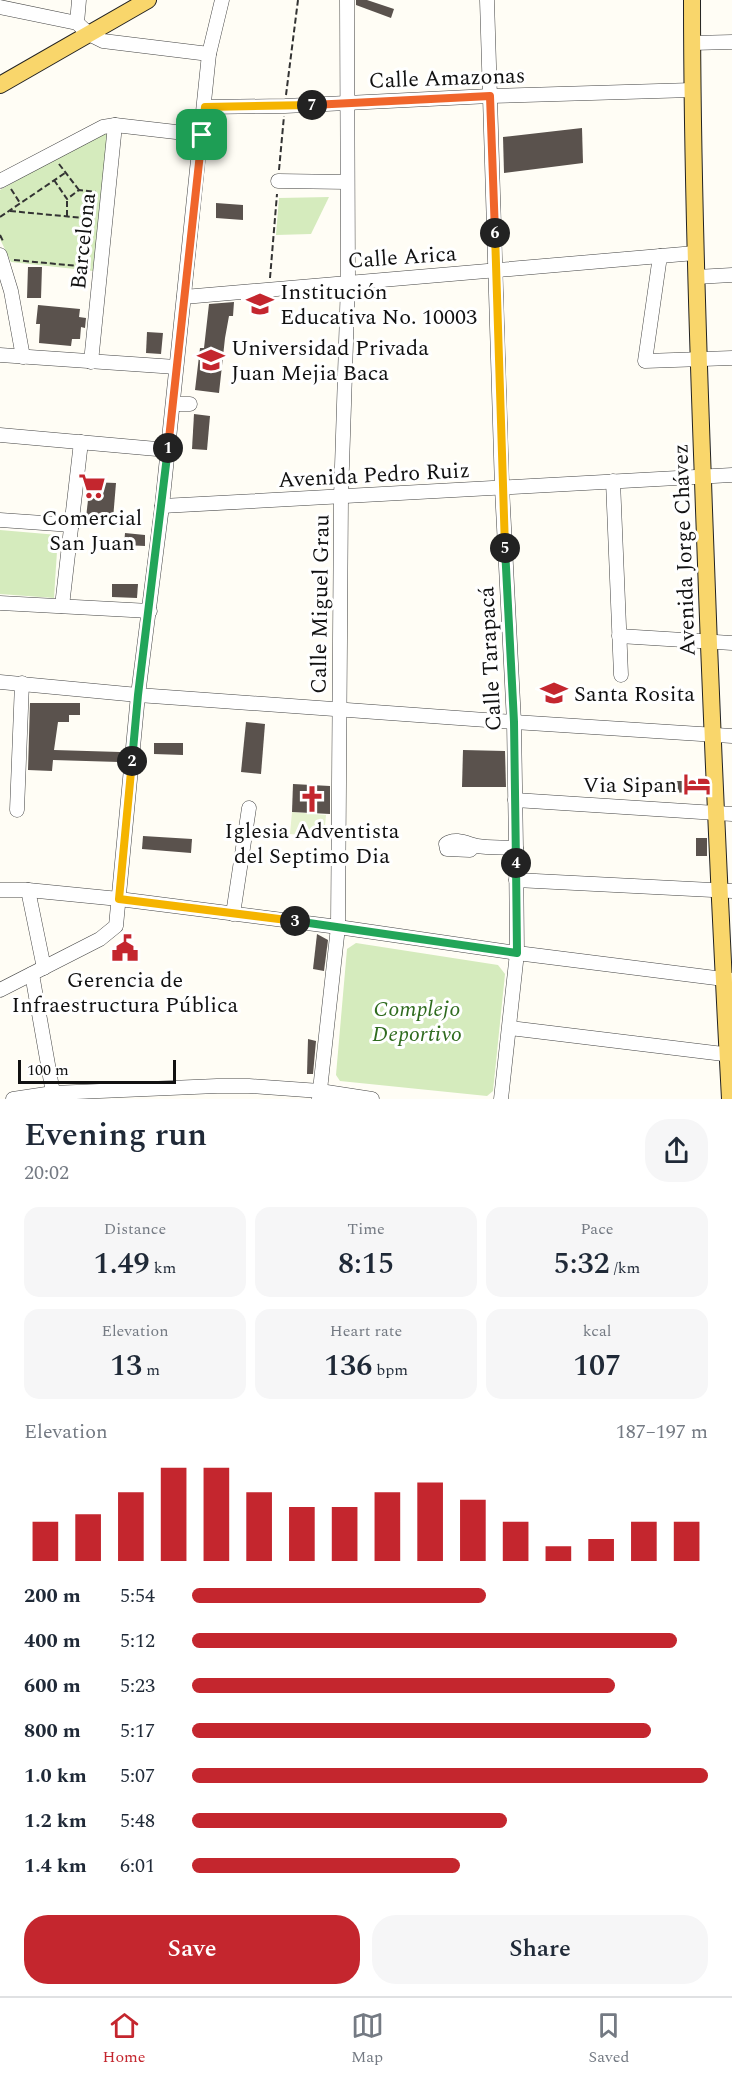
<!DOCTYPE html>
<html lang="en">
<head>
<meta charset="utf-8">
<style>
	body { margin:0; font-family:Spectral,serif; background:#f6f6f7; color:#1f2937; height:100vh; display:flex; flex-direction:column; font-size:22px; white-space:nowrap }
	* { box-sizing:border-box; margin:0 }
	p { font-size:20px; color:#747a83 }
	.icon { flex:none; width:33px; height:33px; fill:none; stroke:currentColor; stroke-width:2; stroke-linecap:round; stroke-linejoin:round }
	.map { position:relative; height:1099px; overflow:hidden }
	.details { display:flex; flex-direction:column; background:#fff; flex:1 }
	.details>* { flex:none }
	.scale { position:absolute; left:18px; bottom:15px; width:158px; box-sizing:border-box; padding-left:6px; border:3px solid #111; border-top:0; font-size:16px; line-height:21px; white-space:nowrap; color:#111; -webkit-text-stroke:4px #fff; paint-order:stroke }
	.pin { position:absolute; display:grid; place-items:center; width:51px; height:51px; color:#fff; margin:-26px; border-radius:12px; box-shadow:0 3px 9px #0006 }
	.km { position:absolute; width:30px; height:30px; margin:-15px; border-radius:50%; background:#222; color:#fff; font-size:16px; line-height:30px; text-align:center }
	.round { display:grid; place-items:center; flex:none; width:63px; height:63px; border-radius:24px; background:#f6f6f7 }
	.head { display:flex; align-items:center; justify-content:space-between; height:102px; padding:0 24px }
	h1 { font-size:33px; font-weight:600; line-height:45px }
	.figures { display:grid; grid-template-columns:repeat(3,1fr); gap:9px; height:102px; padding:6px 24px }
	.figures div { display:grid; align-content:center; border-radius:15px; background:#f6f6f7; text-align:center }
	.figures b { font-size:30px; font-weight:600 }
	.figures small { font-size:16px; font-weight:400 }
	.figures p { font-size:16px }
	.chart { height:168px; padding:12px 24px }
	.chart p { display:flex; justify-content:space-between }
	.chart svg { width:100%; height:108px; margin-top:6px; stroke:#c4262e; stroke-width:6 }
	.button { display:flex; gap:12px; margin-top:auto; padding:12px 24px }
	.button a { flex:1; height:69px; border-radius:24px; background:#c4262e; color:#fff; font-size:24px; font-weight:600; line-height:69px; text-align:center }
	.button a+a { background:#f6f6f7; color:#1f2937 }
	ul { padding:0 24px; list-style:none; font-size:20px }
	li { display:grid; grid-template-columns:96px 72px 1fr; align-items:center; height:45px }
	li i { height:15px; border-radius:8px; background:#c4262e }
	.dock { display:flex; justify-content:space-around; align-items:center; height:84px; border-top:2px solid #e0e1e3; background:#fff; font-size:16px; color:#747a83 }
	.dock a { display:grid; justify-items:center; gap:3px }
	.dock .active { color:#c4262e }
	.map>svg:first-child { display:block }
</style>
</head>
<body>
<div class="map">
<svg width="732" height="1099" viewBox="0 0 732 1099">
	<rect width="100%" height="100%" fill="#fffdf5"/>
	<g fill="#d5ebbd">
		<polygon points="102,132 108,134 93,271 11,262 0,239 0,190"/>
		<polygon points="329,197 311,234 276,235 279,198"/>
		<polygon points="0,530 58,535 54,598 0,594"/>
		<polygon points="356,943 498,965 505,974 493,1091 487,1096 340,1081 336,1075 347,949"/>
	</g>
	<polygon fill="#e6f2cf" points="292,812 326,815 324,837 290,834"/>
	<g fill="#5a524d">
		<polygon points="356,0 367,0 394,9 391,18 356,5"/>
		<polygon points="582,128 583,163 504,173 503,137"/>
		<polygon points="216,203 243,205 243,220 216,218"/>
		<polygon points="28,267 42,267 41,298 27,298"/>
		<polygon points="234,302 233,316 229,316 225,338 219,393 195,390 200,348 204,348 209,304"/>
		<polygon points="38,305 80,309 79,317 86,318 85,328 81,327 80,339 72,339 71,346 39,343 40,324 36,324"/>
		<polygon points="147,332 163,333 161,354 146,353"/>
		<polygon points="194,414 210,416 207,450 192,449"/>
		<polygon points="90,482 116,483 113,519 86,518"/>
		<polygon points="125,533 145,535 145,546 124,545"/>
		<polygon points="112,584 138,584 137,598 112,597"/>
		<polygon points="30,703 80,703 80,715 69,715 69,722 58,722 54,750 120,752 119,762 53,760 52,771 28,770"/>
		<polygon points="246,722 265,724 261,774 241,772"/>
		<polygon points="154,743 183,743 183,755 154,754"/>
		<polygon points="463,750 505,751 506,787 462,787"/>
		<polygon points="661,781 699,781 699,793 660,792"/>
		<polygon points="293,784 330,786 330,814 292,812"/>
		<polygon points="143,836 192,839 191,853 142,849"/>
		<rect x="696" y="838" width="11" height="18"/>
		<polygon points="317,934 328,940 324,971 313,969"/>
		<polygon points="308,1039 316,1041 313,1074 307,1074"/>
	</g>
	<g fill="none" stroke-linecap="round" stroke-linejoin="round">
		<defs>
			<g id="minor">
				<polyline points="487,0 502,488 514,722 516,848 517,953 501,1099"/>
				<polyline points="0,7 77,23 89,34 103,41 209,54"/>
				<polyline points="77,23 79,0"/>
				<polyline points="692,43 732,42"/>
				<polyline points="205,107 285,106 490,96 692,90"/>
				<polyline points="0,181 103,127 115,125 202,135"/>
				<polyline points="278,181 347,182"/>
				<polyline points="0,255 11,291 23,357"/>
				<polyline points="660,256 645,361 732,358"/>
				<polyline points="696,277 732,275"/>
				<polyline points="184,297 695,253"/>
				<polyline points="0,355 176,367"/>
				<polyline points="91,362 115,125"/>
				<polyline points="173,404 190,404"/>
				<polyline points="0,435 168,450"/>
				<polyline points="613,481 621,675"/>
				<polyline points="162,506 732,475"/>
				<polyline points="0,520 72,525"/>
				<polyline points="0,603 150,611"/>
				<polyline points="62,606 81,442"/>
				<polyline points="619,636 732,643"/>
				<polyline points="0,682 138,695 514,722 732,736"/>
				<polyline points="515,800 732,814"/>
				<polyline points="17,810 22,683"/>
				<path d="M474,846L470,850L447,849L446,844C455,837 468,844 477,846C489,848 503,847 516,848"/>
				<polyline points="516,880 732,891"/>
				<polyline points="0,890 28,890 119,899 338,927 517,953 732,980"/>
				<polyline points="28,890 44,968"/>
				<polyline points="233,914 249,808"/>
				<polyline points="32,974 53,1093"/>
				<polyline points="0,990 100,939 116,926 138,695 162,506 209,54 222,0"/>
				<polyline points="510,1028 732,1055"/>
				<polyline points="13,1099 53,1093 217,1086 249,1086 320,1091 372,1099"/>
				<polyline points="319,1099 338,927 341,497 348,281 347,0"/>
			</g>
			<g id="major">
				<path d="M692,0C692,160 697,320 703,481C710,687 719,893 730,1099"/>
				<polyline points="0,85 148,0"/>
			</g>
		</defs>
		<use href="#minor" stroke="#444" stroke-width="15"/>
		<use href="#major" stroke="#222" stroke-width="18"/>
		<g stroke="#333" stroke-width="2" stroke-dasharray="6 3" stroke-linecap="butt">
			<polyline points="286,95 298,0"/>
			<polyline points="59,164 79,190"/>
			<polyline points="279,170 284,116"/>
			<polyline points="54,180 67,199 79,190 96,192"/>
			<polyline points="11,189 20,203"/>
			<polyline points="10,211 94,219"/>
			<polyline points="67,216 67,199"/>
			<polyline points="0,217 65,173"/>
			<polyline points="0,235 4,243"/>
			<polyline points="14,260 89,267"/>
			<polyline points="270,278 277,194"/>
		</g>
		<use href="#minor" stroke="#fff" stroke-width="14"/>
		<use href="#major" stroke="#f9d66b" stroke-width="16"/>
	</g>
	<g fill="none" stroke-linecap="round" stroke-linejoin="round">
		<defs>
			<polyline id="split-1" points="168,448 202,135"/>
			<polyline id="split-2" points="132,761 138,695 168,448"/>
			<polyline id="split-3" points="132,761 119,899 295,921"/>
			<polyline id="split-4" points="295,921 517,953 516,863"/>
			<polyline id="split-5" points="505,548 514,722 516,863"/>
			<polyline id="split-6" points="495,233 505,548"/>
			<polyline id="split-7" points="312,105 490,96 495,233"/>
			<polyline id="split-8" points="202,135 205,107 312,105"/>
		</defs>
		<use href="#split-1" stroke="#fff" stroke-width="12"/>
		<use href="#split-2" stroke="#fff" stroke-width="12"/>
		<use href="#split-3" stroke="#fff" stroke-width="12"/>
		<use href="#split-4" stroke="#fff" stroke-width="12"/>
		<use href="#split-5" stroke="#fff" stroke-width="12"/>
		<use href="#split-6" stroke="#fff" stroke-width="12"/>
		<use href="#split-7" stroke="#fff" stroke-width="12"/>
		<use href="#split-8" stroke="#fff" stroke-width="12"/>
		<use href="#split-1" stroke="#f0652b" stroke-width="8"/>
		<use href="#split-2" stroke="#22a559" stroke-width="8"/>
		<use href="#split-3" stroke="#f5b400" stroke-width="8"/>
		<use href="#split-4" stroke="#22a559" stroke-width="8"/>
		<use href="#split-5" stroke="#22a559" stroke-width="8"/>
		<use href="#split-6" stroke="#f5b400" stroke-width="8"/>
		<use href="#split-7" stroke="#f0652b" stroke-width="8"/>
		<use href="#split-8" stroke="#f5b400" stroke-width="8"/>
	</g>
	<defs>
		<symbol id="school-bare" viewBox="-9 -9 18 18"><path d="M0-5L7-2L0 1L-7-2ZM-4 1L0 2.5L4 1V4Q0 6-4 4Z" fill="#c4262e" stroke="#fff" stroke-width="2.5" paint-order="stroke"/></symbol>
		<symbol id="university-bare" viewBox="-9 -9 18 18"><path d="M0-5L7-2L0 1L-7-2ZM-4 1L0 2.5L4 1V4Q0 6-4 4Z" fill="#c4262e" stroke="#fff" stroke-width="2.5" paint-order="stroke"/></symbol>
		<symbol id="supermarket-bare" viewBox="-9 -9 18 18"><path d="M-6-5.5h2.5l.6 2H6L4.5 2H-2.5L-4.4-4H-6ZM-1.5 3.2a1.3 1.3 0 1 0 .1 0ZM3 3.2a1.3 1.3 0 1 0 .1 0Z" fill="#c4262e" stroke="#fff" stroke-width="2.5" paint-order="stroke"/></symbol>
		<symbol id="hotel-bare" viewBox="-9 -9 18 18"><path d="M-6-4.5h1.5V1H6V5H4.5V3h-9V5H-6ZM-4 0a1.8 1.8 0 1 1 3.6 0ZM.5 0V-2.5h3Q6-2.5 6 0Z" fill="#c4262e" stroke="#fff" stroke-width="2.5" paint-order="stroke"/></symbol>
		<symbol id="church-bare" viewBox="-9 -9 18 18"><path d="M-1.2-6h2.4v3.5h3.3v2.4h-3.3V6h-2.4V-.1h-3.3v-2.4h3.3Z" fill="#c4262e" stroke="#fff" stroke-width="2.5" paint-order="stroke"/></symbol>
		<symbol id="civic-bare" viewBox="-9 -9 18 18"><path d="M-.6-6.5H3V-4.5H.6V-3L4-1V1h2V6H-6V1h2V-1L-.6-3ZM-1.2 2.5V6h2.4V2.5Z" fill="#c4262e" stroke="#fff" stroke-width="2.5" paint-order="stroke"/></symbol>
	</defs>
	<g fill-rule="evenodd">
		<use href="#school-bare" x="241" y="285" width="38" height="38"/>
		<use href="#university-bare" x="192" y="341" width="38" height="38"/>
		<use href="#supermarket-bare" x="73" y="467" width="38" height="38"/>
		<use href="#school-bare" x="535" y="674" width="38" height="38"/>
		<use href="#hotel-bare" x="678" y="765" width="38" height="38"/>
		<use href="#church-bare" x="293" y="780" width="38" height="38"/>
		<use href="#civic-bare" x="106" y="929" width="38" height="38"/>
	</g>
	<g text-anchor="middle" stroke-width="6" stroke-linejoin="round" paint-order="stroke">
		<g font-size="22" fill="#111" stroke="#fff">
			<text transform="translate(447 77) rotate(-2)" y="8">Calle Amazonas</text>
			<text transform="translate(82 241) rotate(-84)" y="8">Barcelona</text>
			<text transform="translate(402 256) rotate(-4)" y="8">Calle Arica</text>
			<text transform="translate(374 474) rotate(-3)" y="8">Avenida Pedro Ruiz</text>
			<text transform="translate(683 550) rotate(-92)" y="8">Avenida Jorge Chávez</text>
			<text transform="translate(319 604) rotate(-89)" y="8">Calle Miguel Grau</text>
			<text transform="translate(489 659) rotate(-93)" y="8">Calle Tarapacá</text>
		</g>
		<g font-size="22" fill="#111" stroke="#fff" text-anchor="start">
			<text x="280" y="299">Institución<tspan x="280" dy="25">Educativa No. 10003</tspan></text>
			<text x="231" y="355">Universidad Privada<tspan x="231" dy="25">Juan Mejia Baca</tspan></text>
			<text x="92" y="525" text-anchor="middle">Comercial<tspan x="92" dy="25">San Juan</tspan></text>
			<text x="574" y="701">Santa Rosita</text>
			<text x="677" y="792" text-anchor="end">Via Sipan</text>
			<text x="312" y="838" text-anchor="middle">Iglesia Adventista<tspan x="312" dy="25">del Septimo Dia</tspan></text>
			<text x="125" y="987" text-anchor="middle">Gerencia de<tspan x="125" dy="25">Infraestructura Pública</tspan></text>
		</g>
		<g font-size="22" font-style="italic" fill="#2f6b1f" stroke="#fff">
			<text x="417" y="1016">Complejo<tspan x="417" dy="25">Deportivo</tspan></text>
		</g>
	</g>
</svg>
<div class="scale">100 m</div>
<div class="pin" style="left:202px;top:135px;background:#1e9e55"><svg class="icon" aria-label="arrive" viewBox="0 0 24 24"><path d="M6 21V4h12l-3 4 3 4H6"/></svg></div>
<b class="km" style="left:168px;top:448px">1</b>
<b class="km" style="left:132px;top:761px">2</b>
<b class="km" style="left:295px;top:921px">3</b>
<b class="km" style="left:516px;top:863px">4</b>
<b class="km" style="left:505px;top:548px">5</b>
<b class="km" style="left:495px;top:233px">6</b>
<b class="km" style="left:312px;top:105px">7</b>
</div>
<section class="details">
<div class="head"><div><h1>Evening run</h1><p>20:02</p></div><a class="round"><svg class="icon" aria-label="share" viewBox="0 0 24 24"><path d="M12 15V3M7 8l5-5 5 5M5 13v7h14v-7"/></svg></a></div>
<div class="figures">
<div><p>Distance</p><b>1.49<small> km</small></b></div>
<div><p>Time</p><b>8:15</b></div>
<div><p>Pace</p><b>5:32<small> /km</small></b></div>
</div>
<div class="figures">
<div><p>Elevation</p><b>13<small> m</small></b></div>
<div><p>Heart rate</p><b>136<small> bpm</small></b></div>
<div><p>kcal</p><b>107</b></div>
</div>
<div class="chart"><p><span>Elevation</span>187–197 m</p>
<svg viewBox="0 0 160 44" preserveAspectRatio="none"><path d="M5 44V28M15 44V25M25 44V16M35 44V6M45 44V6M55 44V16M65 44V22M75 44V22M85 44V16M95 44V12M105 44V19M115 44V28M125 44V38M135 44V35M145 44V28M155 44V28"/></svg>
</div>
<ul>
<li><b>200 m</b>5:54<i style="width:57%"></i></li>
<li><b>400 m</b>5:12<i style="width:94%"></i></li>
<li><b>600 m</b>5:23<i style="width:82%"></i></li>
<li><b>800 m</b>5:17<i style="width:89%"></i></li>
<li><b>1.0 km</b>5:07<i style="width:100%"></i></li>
<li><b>1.2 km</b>5:48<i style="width:61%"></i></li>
<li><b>1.4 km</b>6:01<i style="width:52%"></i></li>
</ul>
<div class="button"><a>Save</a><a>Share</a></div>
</section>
<nav class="dock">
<a class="active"><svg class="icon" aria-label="home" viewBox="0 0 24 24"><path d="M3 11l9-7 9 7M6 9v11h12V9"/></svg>Home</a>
<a><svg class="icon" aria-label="map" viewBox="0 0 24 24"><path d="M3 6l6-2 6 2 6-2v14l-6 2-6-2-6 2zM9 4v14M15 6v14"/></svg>Map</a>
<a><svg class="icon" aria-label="saved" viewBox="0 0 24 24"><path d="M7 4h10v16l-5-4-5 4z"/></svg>Saved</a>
</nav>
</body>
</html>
